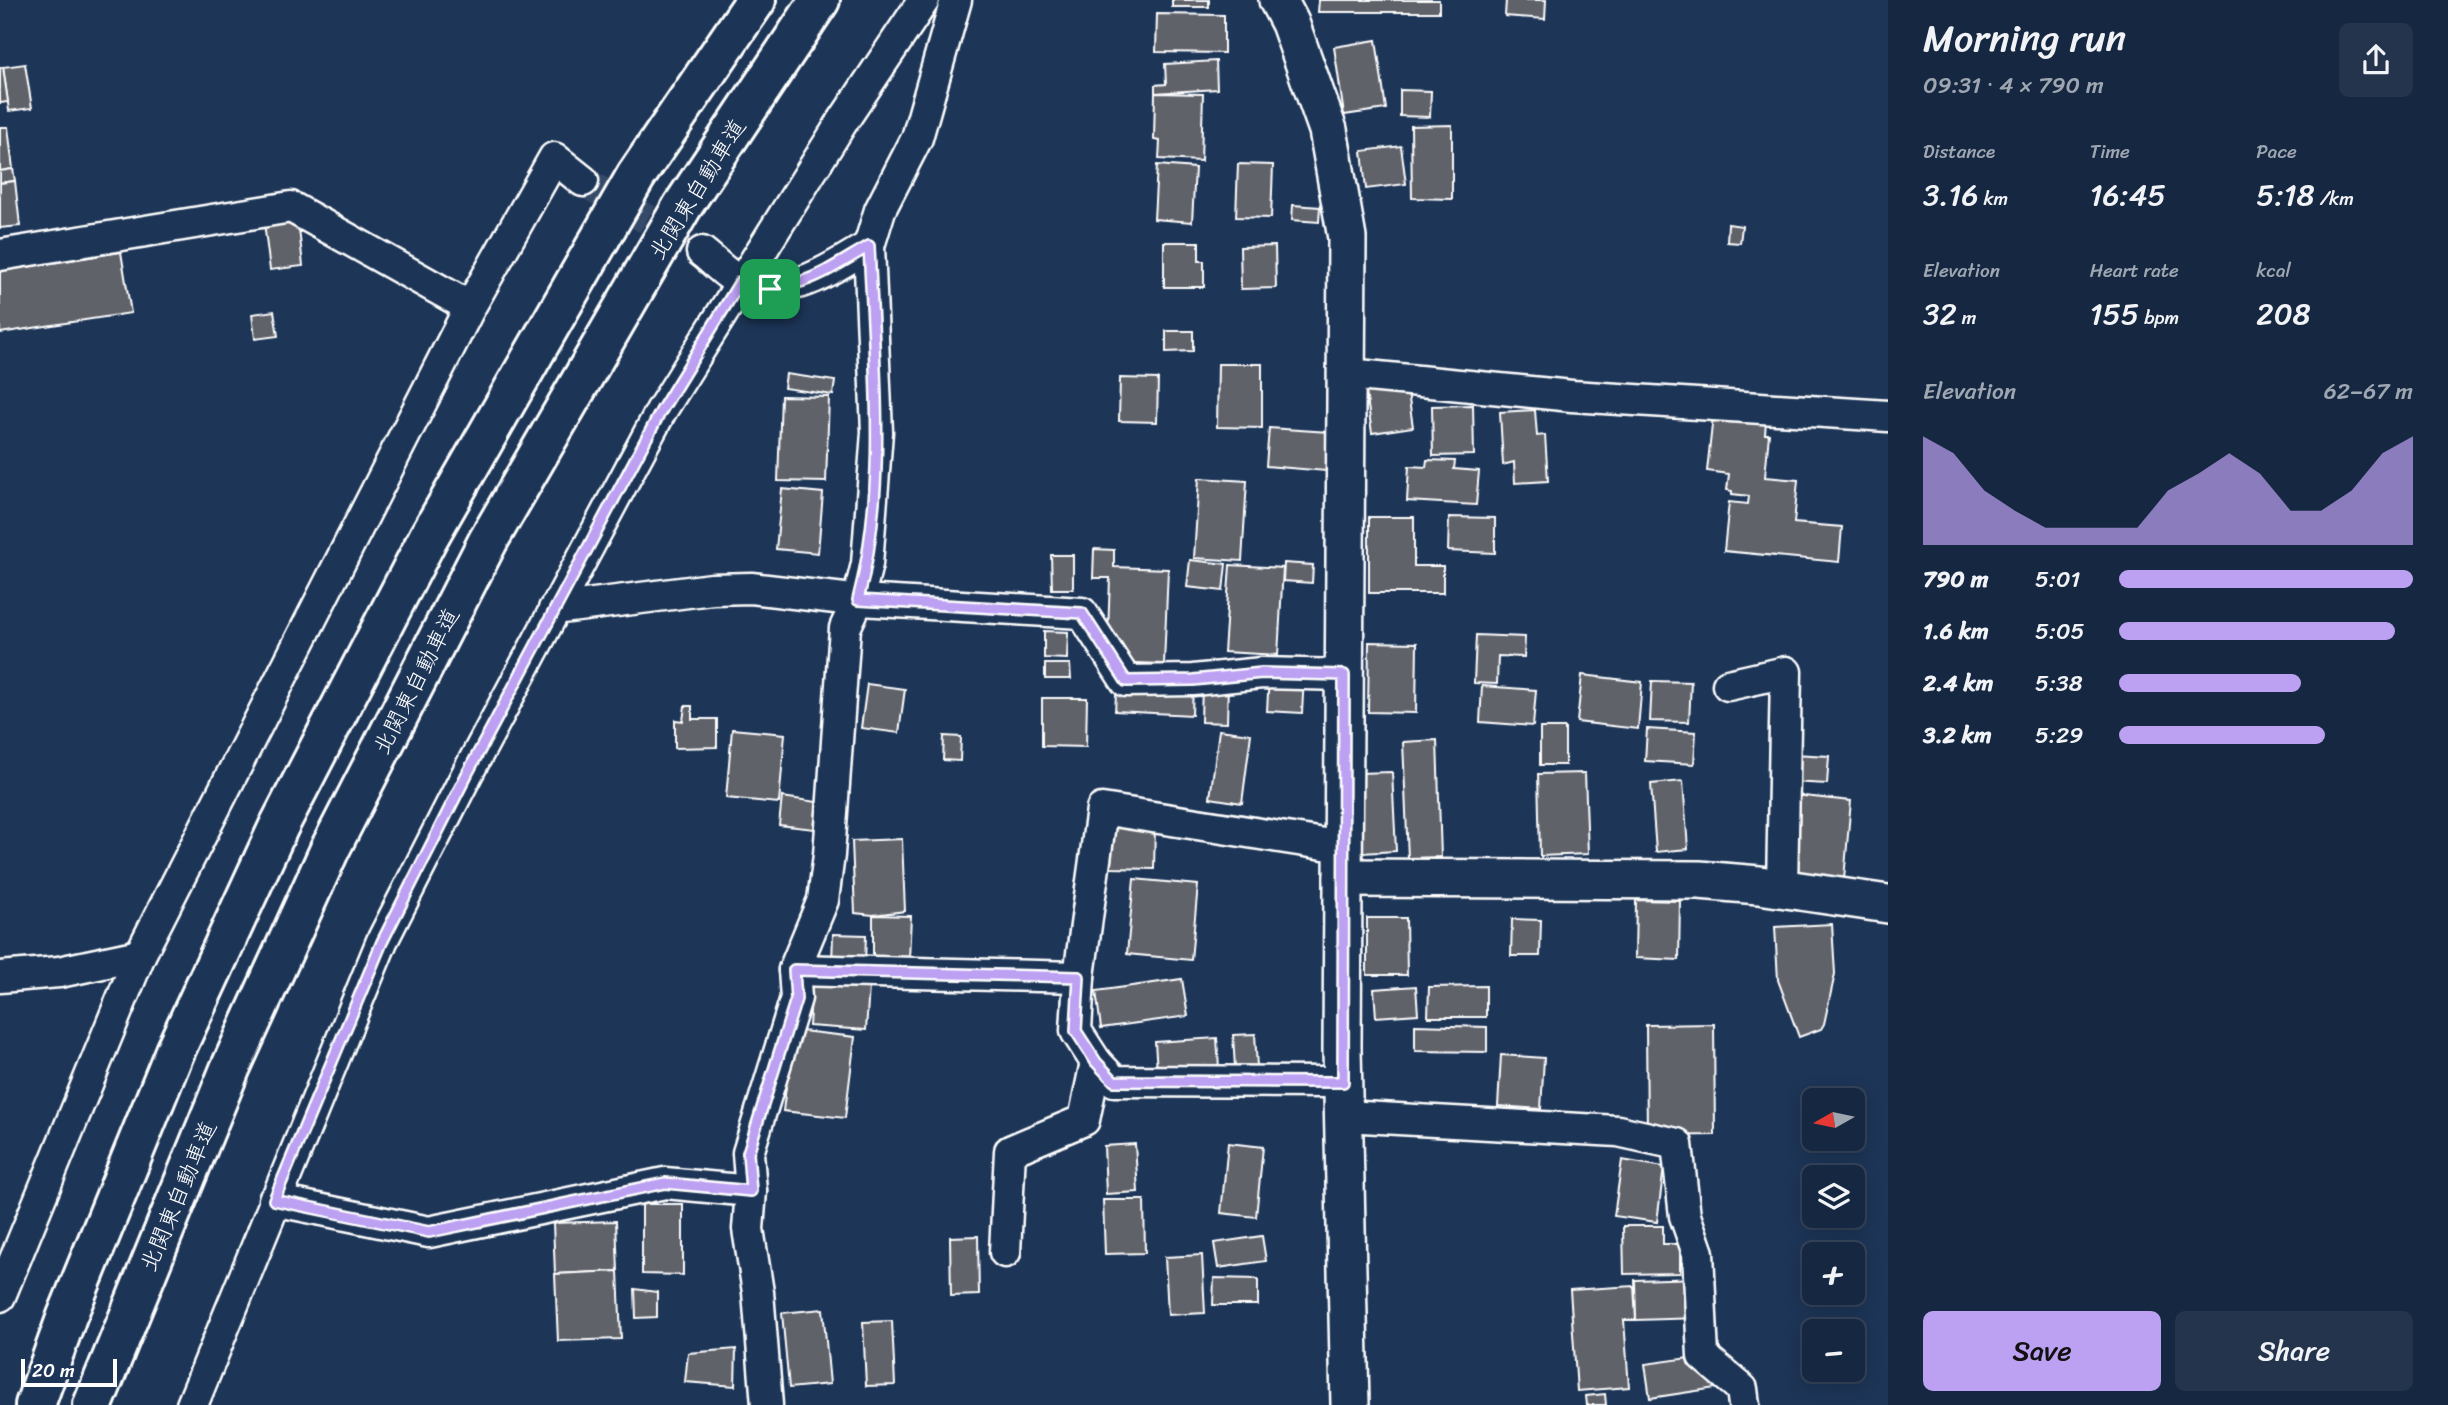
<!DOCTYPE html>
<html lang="en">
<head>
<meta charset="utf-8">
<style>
	body { margin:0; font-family:Sriracha,"Klee One",sans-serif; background:#23344c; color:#f1f3f6; height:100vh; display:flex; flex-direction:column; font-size:26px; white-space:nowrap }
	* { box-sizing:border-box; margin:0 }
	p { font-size:23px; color:#9ea6b1 }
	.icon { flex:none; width:38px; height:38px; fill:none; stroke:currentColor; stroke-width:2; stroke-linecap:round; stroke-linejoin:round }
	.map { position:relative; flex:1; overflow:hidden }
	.sheet { display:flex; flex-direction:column; background:#162841; width:560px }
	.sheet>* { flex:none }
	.needle { width:46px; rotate:261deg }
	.fabs { position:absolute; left:1802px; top:1088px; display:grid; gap:14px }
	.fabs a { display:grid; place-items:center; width:63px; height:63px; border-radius:10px; background:#162841; box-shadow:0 4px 18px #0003,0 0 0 2px #35445a; font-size:35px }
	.scale { position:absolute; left:21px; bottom:18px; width:96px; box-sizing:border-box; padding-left:7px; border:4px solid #fff; border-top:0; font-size:19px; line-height:24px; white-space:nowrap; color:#fff; -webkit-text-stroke:5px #1d3557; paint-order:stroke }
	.pin { position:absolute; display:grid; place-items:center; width:60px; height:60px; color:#fff; margin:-30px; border-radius:14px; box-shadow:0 4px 10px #0006 }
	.round { display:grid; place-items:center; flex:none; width:74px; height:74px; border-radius:10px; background:#23344c }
	.summary { display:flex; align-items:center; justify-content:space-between; height:119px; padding:0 35px }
	h1 { font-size:38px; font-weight:600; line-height:52px }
	.stats { display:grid; grid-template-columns:repeat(3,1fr); gap:10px; height:119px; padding:7px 35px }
	.stats div { display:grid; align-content:center }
	.stats b { font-size:30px; font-weight:600 }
	.stats small { font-size:19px; font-weight:400 }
	.stats p { font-size:19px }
	.chart { height:196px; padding:14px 35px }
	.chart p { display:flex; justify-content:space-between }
	.chart svg { width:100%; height:126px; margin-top:7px; fill:#bca0f2; opacity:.7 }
	.cta { display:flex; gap:14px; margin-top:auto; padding:14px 35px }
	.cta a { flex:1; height:80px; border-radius:10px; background:#bca0f2; color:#111; font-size:28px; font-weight:600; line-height:80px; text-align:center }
	.cta a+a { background:#23344c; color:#f1f3f6 }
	ul { padding:0 35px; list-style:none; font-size:23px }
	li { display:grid; grid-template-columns:112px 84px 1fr; align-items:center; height:52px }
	li i { height:18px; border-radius:9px; background:#bca0f2 }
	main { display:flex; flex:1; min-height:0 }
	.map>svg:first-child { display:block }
</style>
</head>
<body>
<main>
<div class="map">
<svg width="1888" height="1405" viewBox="0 0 1888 1405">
	<rect width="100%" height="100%" fill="#1d3557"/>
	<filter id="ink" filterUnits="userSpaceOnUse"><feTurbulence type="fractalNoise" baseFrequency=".0143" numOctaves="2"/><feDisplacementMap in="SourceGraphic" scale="14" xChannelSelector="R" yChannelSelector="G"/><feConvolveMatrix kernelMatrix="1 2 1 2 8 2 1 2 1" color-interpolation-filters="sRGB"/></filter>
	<g filter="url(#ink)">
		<g fill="#61626a" stroke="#fff" stroke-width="2">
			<rect x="1172" y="0" width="37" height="7"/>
			<polygon points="1319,0 1439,0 1439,12 1318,12"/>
			<polygon points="1506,0 1546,0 1545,19 1505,16"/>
			<polygon points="1157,14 1224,15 1224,53 1156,52"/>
			<polygon points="1376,40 1386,109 1344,115 1334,47"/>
			<polygon points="1216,61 1217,89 1155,93 1155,85 1166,84 1165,64"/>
			<polygon points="25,64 32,108 9,111 3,67"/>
			<polygon points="3,67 8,102 0,103 0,68"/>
			<polygon points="1400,90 1431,91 1430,117 1400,116"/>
			<polygon points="1155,93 1203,94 1201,161 1159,159 1160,141 1154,140"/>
			<polygon points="1452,125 1452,199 1412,198 1411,126"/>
			<polygon points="0,127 8,127 13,169 0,171"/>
			<polygon points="1401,146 1406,184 1366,189 1362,151"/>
			<polygon points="1238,164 1273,165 1271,218 1236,217"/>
			<polygon points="1157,165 1195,168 1192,222 1154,219"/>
			<polygon points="13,169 15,181 0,183 0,171"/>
			<polygon points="15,181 20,226 0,228 0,183"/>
			<polygon points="1293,205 1320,207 1319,222 1292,220"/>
			<polygon points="298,219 303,266 270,270 264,223"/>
			<polygon points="1728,224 1742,226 1740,243 1727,242"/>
			<polygon points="1164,242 1199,242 1199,261 1204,261 1204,287 1164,287"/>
			<polygon points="1275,246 1276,288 1241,289 1240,247"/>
			<polygon points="121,252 131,313 0,333 0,271"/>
			<polygon points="274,311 278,336 255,339 252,314"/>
			<polygon points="1166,331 1193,331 1193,351 1166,352"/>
			<polygon points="1218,364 1262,364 1262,428 1217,427"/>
			<polygon points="786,374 835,381 833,395 784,388"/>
			<polygon points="1120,378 1158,379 1157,422 1119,421"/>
			<polygon points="1406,379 1413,427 1372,433 1365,385"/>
			<polygon points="781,396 829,397 826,482 778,481"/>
			<polygon points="1473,405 1474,455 1433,456 1432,406"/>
			<polygon points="1535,410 1537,436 1545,435 1548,481 1515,483 1514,462 1503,465 1500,412"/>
			<polygon points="1713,416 1766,421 1765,434 1769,434 1765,477 1798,480 1794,523 1842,527 1839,562 1724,551 1729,502 1748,504 1749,496 1732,494 1732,491 1727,490 1729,474 1707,471"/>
			<polygon points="1269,428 1329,432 1326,471 1266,466"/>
			<polygon points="1427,460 1455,461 1454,469 1479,471 1476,505 1407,501 1409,466 1426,467"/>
			<polygon points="1199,478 1247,481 1242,561 1194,558"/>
			<polygon points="782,489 823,493 818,553 776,549"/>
			<polygon points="1369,517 1414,517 1414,566 1443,566 1443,593 1369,593"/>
			<polygon points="1449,517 1495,518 1495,553 1448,551"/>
			<polygon points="1094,549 1114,550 1114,567 1168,569 1164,664 1107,662 1110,578 1093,578"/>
			<polygon points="1051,555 1073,555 1073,589 1052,589"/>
			<polygon points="1190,560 1226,564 1223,591 1187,587"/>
			<polygon points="1284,563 1313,565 1312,583 1283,581"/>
			<polygon points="1230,565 1283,568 1278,655 1224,652"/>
			<polygon points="1044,631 1068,632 1067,659 1044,658"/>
			<polygon points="1476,635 1525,637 1524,657 1498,656 1497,684 1474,683"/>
			<polygon points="1369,642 1417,643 1416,713 1368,712"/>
			<polygon points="1045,664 1070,664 1071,679 1045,679"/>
			<polygon points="1269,675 1304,677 1302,713 1267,711"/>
			<polygon points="1582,675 1642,682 1638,729 1577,722"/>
			<polygon points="1117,679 1193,683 1192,715 1115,711"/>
			<polygon points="1652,681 1691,682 1689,722 1650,721"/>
			<polygon points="1202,683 1228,684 1227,723 1201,722"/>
			<polygon points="867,684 905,689 899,733 861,728"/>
			<polygon points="1482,686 1536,690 1533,726 1480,722"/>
			<polygon points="1042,698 1087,698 1086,747 1042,746"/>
			<polygon points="685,706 692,706 692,719 717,719 717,747 675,748 675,720 683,721"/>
			<rect x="1540" y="728" width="25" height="37"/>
			<polygon points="732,729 785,734 779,803 726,798"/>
			<polygon points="1647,729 1696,732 1694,764 1645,761"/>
			<polygon points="1219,730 1251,734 1242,803 1210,798"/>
			<polygon points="944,736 961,737 960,761 943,760"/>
			<polygon points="1437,740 1441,857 1408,858 1403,742"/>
			<polygon points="1793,754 1829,756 1827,784 1791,782"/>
			<polygon points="1392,772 1396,851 1362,853 1358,773"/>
			<polygon points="1585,773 1588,854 1540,856 1538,774"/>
			<polygon points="1683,781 1688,849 1656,852 1651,784"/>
			<polygon points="1794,795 1851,801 1844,879 1787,874"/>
			<polygon points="782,797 817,802 814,829 779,825"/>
			<polygon points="1112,826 1155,827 1154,869 1111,868"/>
			<polygon points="902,839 905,911 873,915 855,913 852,841"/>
			<polygon points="1134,879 1198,885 1191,960 1127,954"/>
			<polygon points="1636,900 1680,901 1679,960 1635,958"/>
			<polygon points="873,915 911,916 909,959 873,958"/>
			<polygon points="1367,918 1406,918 1407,975 1367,975"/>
			<polygon points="1512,919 1541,920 1540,956 1511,956"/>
			<polygon points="1832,924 1835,974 1824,1024 1821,1029 1799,1037 1778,980 1775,927"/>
			<polygon points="833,934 866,935 865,964 832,963"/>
			<polygon points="1182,979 1188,1016 1101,1028 1096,991"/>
			<polygon points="812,983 869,987 866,1030 809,1026"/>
			<polygon points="1416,986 1418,1014 1376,1017 1374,989"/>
			<polygon points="1486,986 1486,1017 1428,1017 1429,987"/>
			<polygon points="1714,1024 1715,1135 1647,1136 1646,1025"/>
			<polygon points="1415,1025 1487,1027 1487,1052 1415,1051"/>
			<polygon points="793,1030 855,1037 845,1118 783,1111"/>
			<polygon points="1255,1034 1257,1067 1235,1068 1233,1035"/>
			<polygon points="1217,1038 1219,1068 1157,1071 1155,1042"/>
			<polygon points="1501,1055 1544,1058 1541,1109 1498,1106"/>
			<polygon points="1228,1143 1263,1147 1256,1217 1221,1213"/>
			<polygon points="1135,1144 1138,1192 1106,1194 1104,1146"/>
			<polygon points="1622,1160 1664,1167 1657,1222 1614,1216"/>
			<polygon points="1103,1200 1144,1200 1145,1253 1105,1254"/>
			<polygon points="642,1204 683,1204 683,1275 642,1274"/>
			<polygon points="616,1221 618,1271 555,1274 553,1223"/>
			<polygon points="1623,1226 1663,1226 1663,1244 1680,1244 1680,1273 1624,1274"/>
			<polygon points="978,1236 979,1295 951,1296 950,1237"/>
			<polygon points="1262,1236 1266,1261 1218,1268 1214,1243"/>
			<polygon points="1202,1255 1205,1313 1168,1315 1165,1257"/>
			<polygon points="618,1271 621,1339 558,1341 555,1274"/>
			<polygon points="1214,1278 1258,1279 1258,1305 1213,1305"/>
			<polygon points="1699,1278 1700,1318 1636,1320 1635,1280"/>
			<polygon points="1634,1286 1636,1320 1624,1320 1629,1387 1577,1391 1570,1290"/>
			<polygon points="635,1289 657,1292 657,1317 636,1318"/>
			<polygon points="823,1309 830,1384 789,1388 782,1313"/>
			<polygon points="892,1321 895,1385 866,1386 863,1322"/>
			<polygon points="736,1349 735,1386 685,1382 688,1353"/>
			<polygon points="1703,1356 1713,1370 1716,1388 1650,1398 1645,1364"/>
			<polygon points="1605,1394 1606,1405 1587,1405 1586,1396"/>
		</g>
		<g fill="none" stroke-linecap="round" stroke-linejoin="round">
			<polyline stroke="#344968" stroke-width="30" stroke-dasharray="30 15" stroke-linecap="butt" points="583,181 702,252"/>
			<defs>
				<g id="minor">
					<path d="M702,252C714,261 728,277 742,282C789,300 830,269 869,246"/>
					<polyline points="0,255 291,207 470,307 554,158 583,181"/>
					<polyline points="1348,374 1572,396 1888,416"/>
					<polyline points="554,609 712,589 751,588 844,599 1082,613 1126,681 1193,680 1262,673 1344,675"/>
					<polyline points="1728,685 1786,672 1782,888"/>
					<polyline points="794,970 1079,977 1076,1031 1096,1062 1084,1120 1010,1151 1005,1252"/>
					<polyline points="0,977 59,972 140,955"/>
					<polyline points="1078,983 1102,809 1343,847"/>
					<polyline points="1096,1062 1114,1081 1343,1082"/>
					<polyline points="1344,1116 1618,1131 1677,1144 1685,1216 1698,1253 1703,1356 1742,1389 1744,1405"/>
					<polyline points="274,1200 429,1232 665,1183 751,1191"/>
					<polyline points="0,1296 140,955 470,307"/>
					<polyline points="192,1405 382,941 467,774 661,411 841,124 924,0"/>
					<polyline points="767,1405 758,1292 748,1229 751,1191 748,1153 796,998 794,970 823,900 829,855 845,628 858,600 867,564 877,432 869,246 880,210 917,138 956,0"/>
				</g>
				<g id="tertiary">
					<polyline points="1278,0 1290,23 1328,130 1347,238 1342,1049 1350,1405"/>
					<polyline points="1343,878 1699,880 1759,885 1888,904"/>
				</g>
				<g id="motorway">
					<polyline points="35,1405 67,1316 175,1051 279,826 428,538 636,176 756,0"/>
					<polyline points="93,1405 230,1069 330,849 488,541 682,207 820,0"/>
				</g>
			</defs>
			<use href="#minor" stroke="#fff" stroke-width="35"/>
			<use href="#tertiary" stroke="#fff" stroke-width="42"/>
			<use href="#motorway" stroke="#fff" stroke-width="44"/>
			<use href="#minor" stroke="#1d3557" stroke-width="30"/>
			<use href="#tertiary" stroke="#1d3557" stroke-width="37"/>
			<use href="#motorway" stroke="#1d3557" stroke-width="38"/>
		</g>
	</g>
	<g fill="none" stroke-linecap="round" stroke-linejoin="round" filter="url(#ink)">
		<defs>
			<path id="route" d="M869,246C874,362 888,486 858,600L1082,613L1126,681L1193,680L1262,673L1344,675L1343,1082L1114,1081L1096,1062L1076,1031L1079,977L794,970L796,999L748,1153L751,1191L665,1183L429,1232L274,1200L382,942L467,774L661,411L740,282C797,295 821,274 869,246Z"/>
		</defs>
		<use href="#route" stroke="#fff" stroke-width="14"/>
		<use href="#route" stroke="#bca0f2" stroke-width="9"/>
	</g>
	<g text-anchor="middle" stroke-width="5" stroke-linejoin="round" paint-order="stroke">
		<g font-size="23" fill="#fff" stroke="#1d3557">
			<text transform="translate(697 189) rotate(-58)" y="8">北関東自動車道</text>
			<text transform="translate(416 681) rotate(-63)" y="8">北関東自動車道</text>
			<text transform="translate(178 1196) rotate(-67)" y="8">北関東自動車道</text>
		</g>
	</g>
</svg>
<div class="fabs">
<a><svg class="needle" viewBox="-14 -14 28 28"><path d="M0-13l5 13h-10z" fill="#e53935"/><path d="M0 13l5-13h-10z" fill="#9ea6b1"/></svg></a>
<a><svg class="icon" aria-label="layers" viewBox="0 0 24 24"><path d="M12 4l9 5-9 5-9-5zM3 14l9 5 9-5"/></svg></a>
<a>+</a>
<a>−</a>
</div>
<div class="scale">20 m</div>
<div class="pin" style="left:770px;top:289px;background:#1e9e55"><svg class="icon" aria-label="arrive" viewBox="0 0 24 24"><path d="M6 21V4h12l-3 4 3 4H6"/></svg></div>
</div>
<section class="sheet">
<div class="summary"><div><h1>Morning run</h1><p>09:31 · 4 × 790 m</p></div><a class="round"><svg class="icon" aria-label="share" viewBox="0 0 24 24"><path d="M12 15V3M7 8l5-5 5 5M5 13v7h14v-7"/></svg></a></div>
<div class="stats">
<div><p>Distance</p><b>3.16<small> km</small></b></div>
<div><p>Time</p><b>16:45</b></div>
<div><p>Pace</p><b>5:18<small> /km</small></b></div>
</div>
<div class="stats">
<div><p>Elevation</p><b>32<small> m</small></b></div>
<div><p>Heart rate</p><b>155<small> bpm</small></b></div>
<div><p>kcal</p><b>208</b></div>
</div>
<div class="chart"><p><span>Elevation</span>62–67 m</p>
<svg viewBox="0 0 160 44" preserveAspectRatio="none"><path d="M0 44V6L10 12L20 25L30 32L40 38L50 38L60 38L70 38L80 25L90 19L100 12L110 19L120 32L130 32L140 25L150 12L160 6V44z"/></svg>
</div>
<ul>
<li><b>790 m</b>5:01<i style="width:100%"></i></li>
<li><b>1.6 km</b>5:05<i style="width:94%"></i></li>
<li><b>2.4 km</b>5:38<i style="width:62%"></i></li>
<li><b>3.2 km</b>5:29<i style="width:70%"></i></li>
</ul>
<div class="cta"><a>Save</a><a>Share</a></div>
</section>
</main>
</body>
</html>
